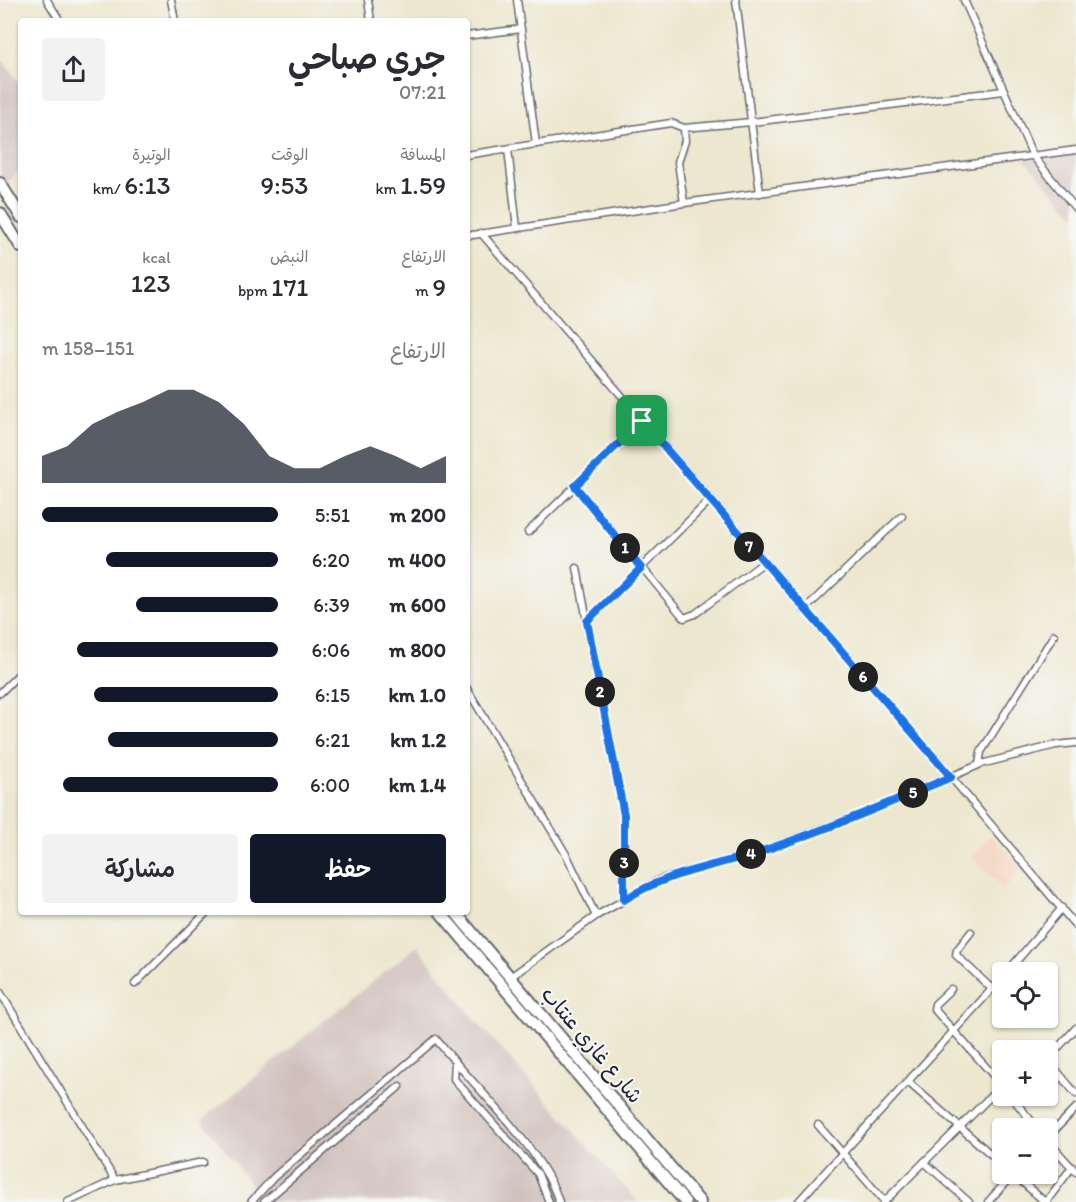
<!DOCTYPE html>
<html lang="ar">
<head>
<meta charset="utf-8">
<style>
	body { margin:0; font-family:Itim,"Playpen Sans Arabic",sans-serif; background:#f2f2f3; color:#2b2b33; direction:rtl; height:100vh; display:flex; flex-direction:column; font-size:22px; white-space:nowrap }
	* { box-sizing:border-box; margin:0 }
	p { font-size:20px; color:#7c7c81 }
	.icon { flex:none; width:33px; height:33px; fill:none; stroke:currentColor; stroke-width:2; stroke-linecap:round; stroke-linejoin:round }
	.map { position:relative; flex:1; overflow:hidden; direction:ltr }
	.details { position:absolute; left:18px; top:18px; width:452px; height:897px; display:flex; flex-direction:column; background:#fff; border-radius:6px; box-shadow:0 2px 4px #0004; direction:rtl }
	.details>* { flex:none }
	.fabs { position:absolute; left:992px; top:962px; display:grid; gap:12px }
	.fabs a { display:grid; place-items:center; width:66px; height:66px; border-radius:6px; background:#fff; box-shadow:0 2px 4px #0004; font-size:30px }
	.pin { position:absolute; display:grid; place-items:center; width:51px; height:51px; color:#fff; margin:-26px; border-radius:12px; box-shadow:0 3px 9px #0006 }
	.km { position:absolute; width:30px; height:30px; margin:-15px; border-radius:50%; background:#222; color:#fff; font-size:16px; line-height:30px; text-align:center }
	.round { display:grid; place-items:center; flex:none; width:63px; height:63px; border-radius:6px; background:#f2f2f3 }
	.overview { display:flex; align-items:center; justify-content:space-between; height:102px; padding:0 24px }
	h1 { font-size:33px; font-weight:600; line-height:45px }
	.metrics { display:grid; grid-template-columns:repeat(3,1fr); gap:9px; height:102px; padding:6px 24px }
	.metrics div { display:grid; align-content:center }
	.metrics b { font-size:26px; font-weight:600 }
	.metrics small { font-size:16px; font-weight:400 }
	.metrics p { font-size:16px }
	.chart { height:168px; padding:12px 24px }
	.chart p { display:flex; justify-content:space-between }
	.chart svg { width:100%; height:108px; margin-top:6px; fill:#111827; opacity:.7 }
	.action { display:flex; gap:12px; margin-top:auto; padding:12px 24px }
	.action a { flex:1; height:69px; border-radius:6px; background:#111827; color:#fff; font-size:24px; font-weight:600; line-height:69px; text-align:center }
	.action a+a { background:#f2f2f3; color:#2b2b33 }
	ul { padding:0 24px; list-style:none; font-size:20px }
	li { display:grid; grid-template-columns:96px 72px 1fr; align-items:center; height:45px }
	li i { height:15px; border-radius:8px; background:#111827 }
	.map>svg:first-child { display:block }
</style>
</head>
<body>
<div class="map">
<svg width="1076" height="1202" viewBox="0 0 1076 1202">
	<rect width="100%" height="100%" fill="#f6f6f2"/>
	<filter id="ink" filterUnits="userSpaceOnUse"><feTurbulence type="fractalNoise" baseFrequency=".0167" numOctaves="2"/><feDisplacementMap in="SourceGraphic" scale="12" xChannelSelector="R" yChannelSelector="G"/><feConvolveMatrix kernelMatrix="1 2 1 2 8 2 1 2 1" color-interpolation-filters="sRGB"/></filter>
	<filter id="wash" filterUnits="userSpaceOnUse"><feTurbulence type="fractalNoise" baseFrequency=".008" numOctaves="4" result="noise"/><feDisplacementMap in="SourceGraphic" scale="24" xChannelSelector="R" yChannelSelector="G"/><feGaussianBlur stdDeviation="1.35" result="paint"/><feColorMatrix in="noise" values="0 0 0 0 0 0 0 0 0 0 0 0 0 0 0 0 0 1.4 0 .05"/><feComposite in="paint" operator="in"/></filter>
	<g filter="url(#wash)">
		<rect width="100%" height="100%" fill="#ece7ce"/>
		<polygon fill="#f4d3c0" points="991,835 1021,869 1004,889 971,857"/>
		<g fill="#d0c0bc">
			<polygon points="0,57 21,85 21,169 6,184 0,174"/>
			<polygon points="1076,152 1076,216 1025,160"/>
			<polygon points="417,946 476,1021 638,1202 254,1202 258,1194 202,1120"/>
		</g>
	</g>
	<g filter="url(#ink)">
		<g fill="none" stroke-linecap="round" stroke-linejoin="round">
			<defs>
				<g id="street">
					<polyline points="47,0 60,21"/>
					<polyline points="171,0 175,21"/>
					<polyline points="368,0 371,21"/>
					<polyline points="517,0 536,144"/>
					<polyline points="736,0 760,193"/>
					<polyline points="964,0 1033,156 1076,209"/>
					<polyline points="466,36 521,29"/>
					<polyline points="508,149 517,228"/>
					<polyline points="466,155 671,123 684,128 752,122 1003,91"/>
					<polyline points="684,203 678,162 685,141 684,128"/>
					<polyline points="481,233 951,777 1076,926"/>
					<polyline points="466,236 684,203 1076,150"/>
					<polyline points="575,486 684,618 695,614 763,563"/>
					<polyline points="528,532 642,421"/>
					<polyline points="577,568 624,815 624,900"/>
					<polyline points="804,610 902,516"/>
					<polyline points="587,621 710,500"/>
					<polyline points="466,687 567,856 596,916"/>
					<polyline points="0,693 21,672"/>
					<polyline points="979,765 981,752 1054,635"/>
					<polyline points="971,932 957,950 956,955 992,989"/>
					<polyline points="1007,972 1062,908"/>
					<polyline points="509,978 596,916 661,879 761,851 865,813 981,764 1056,745 1076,743"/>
					<polyline points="135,984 207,912"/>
					<polyline points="951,989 935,1004 934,1009 1002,1085"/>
					<polyline points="0,992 115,1180"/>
					<polyline points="1047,1060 1076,1028"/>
					<polyline points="1048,1060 1076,1094"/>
					<polyline points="455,1062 454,1079 538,1174 549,1202"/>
					<polyline points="908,1082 1002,1164"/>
					<polyline points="1010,1095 1037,1128"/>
					<polyline points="818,1125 885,1202"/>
					<polyline points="1047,1138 1076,1108"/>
					<polyline points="1047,1140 1076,1172"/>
					<polyline points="924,1162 969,1202"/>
					<polyline points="1012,1173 1045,1202"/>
					<polyline points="68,1202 115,1180 203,1162"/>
					<path d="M251,1202L274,1177L436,1039C471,1084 544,1150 559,1202"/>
					<polyline points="264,1202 400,1086"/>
					<polyline points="798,1202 1002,978"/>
					<polyline points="884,1202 1002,1085"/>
					<polyline points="988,1202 1014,1173"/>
					<polyline points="1046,1202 1072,1167"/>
				</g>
				<g id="highway">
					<polyline points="0,183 21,217"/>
					<polyline points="0,213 21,247"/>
					<polyline points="440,912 685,1202"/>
					<polyline points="455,912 700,1202"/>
				</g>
			</defs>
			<use href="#street" stroke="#69676e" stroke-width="9"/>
			<use href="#highway" stroke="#69676e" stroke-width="14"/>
			<use href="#street" stroke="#fff" stroke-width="6"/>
			<use href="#highway" stroke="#fff" stroke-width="10"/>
		</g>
	</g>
	<g fill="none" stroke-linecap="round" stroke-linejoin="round" filter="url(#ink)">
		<defs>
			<path id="route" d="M642,421L951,777C889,803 826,830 762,851C714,867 667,872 624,900V815L587,621L641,568L575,486Z"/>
		</defs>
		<use href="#route" stroke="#fff" stroke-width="12"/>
		<use href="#route" stroke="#1a73e8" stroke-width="8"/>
	</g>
	<g text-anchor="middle" stroke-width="4.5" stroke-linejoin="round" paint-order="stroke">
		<g font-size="21" fill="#22223b" stroke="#f6f6f2">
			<text transform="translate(592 1045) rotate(50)" y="7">شارع غازي عنتاب</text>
		</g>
	</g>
</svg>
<div class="fabs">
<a><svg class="icon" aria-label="locate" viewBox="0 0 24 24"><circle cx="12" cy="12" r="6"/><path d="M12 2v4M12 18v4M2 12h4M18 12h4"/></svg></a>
<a>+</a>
<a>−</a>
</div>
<div class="pin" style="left:642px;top:421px;background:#1e9e55"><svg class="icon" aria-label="arrive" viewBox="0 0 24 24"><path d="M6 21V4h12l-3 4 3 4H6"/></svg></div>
<b class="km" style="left:625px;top:548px">1</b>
<b class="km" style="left:600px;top:692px">2</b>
<b class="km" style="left:624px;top:863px">3</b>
<b class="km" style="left:751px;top:854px">4</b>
<b class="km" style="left:913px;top:793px">5</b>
<b class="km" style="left:863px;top:677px">6</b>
<b class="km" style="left:749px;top:547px">7</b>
<section class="details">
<div class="overview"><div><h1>جري صباحي</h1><p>07:21</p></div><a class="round"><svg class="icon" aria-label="share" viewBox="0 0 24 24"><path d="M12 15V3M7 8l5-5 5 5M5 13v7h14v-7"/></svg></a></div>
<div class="metrics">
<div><p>المسافة</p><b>1.59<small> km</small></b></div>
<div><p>الوقت</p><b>9:53</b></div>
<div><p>الوتيرة</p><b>6:13<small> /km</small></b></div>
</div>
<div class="metrics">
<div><p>الارتفاع</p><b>9<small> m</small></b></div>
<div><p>النبض</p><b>171<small> bpm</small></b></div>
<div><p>kcal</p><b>123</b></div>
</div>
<div class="chart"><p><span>الارتفاع</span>151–158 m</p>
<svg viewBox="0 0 160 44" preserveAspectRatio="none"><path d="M0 44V33L10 29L20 20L30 15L40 11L50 6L60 6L70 11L80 20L90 33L100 38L110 38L120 33L130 29L140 33L150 38L160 33V44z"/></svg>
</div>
<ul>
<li><b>200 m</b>5:51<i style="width:100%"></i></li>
<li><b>400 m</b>6:20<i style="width:73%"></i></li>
<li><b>600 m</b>6:39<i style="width:60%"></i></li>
<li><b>800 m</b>6:06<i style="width:85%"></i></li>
<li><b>1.0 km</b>6:15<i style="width:78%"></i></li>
<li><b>1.2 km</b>6:21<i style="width:72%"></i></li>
<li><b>1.4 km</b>6:00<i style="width:91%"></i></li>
</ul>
<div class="action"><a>حفظ</a><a>مشاركة</a></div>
</section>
</div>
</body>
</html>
